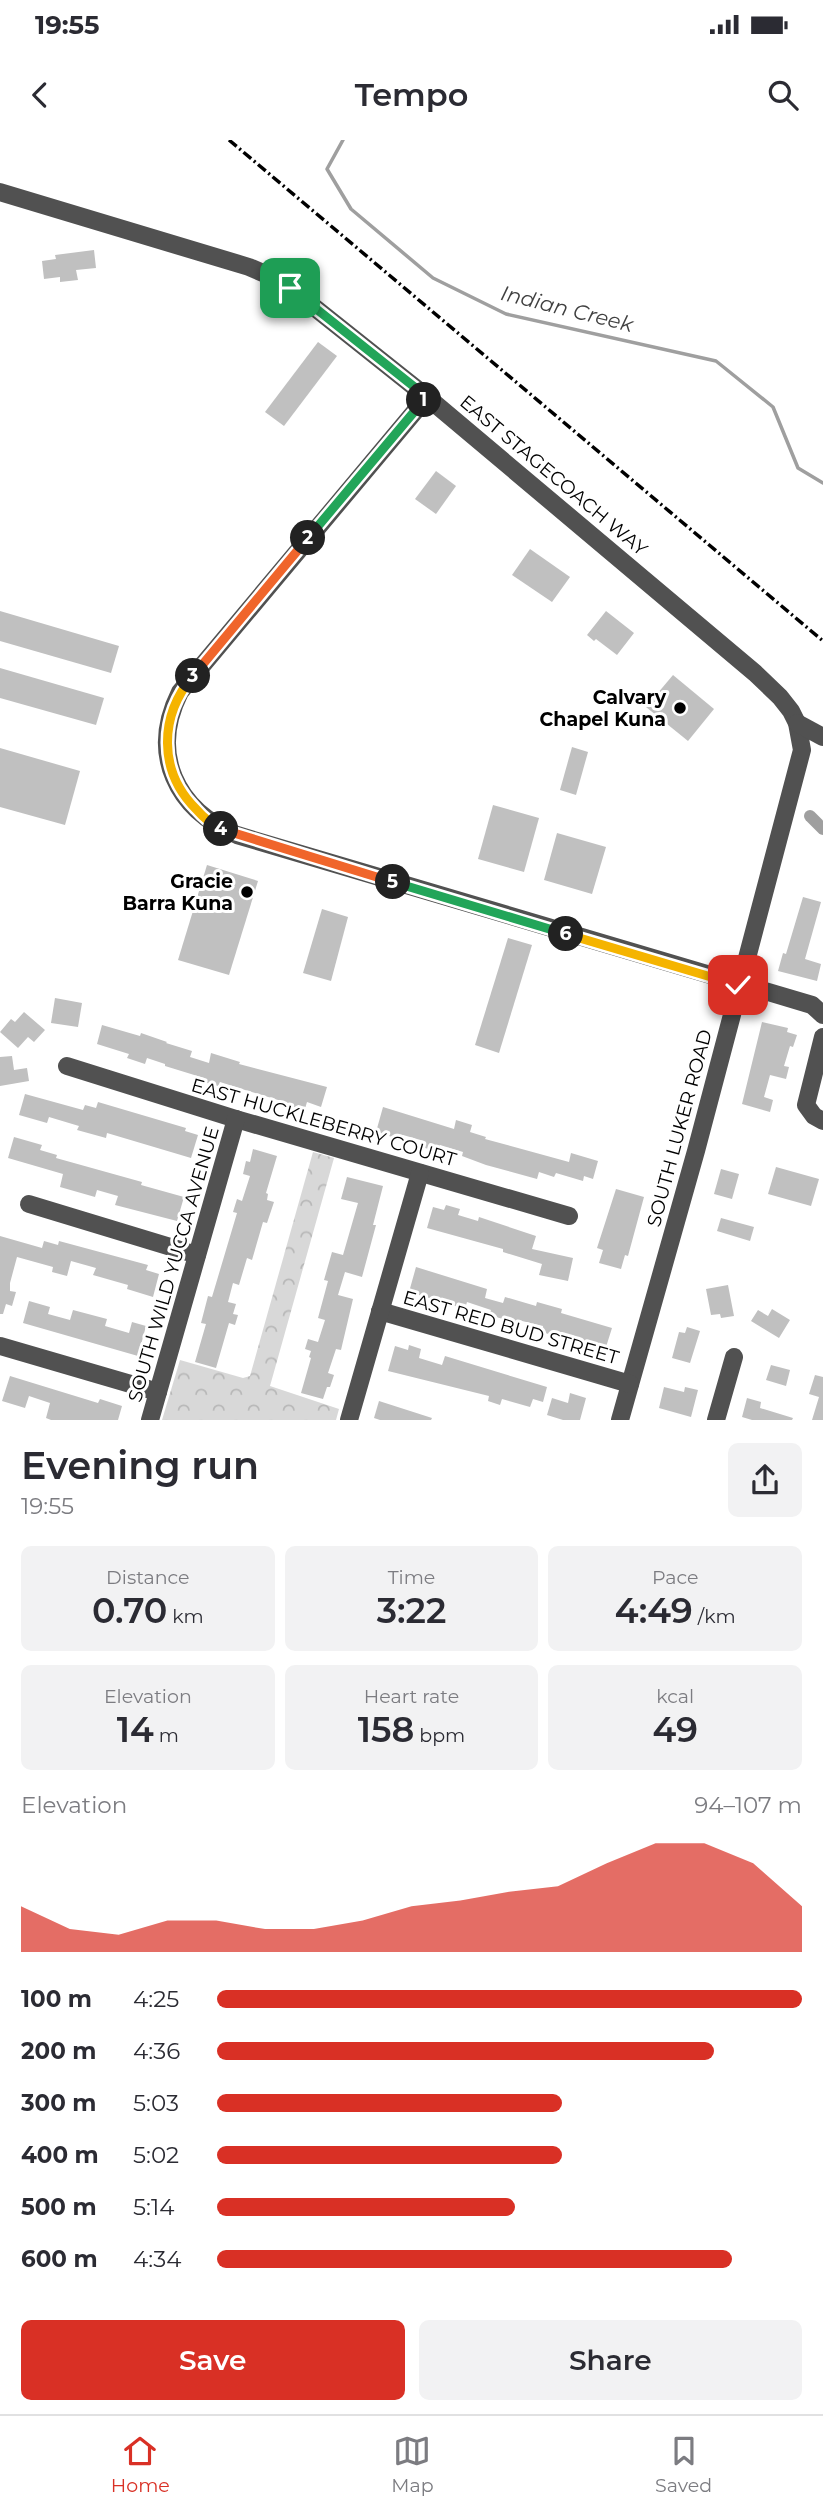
<!DOCTYPE html>
<html lang="en">
<head>
<meta charset="utf-8">
<style>
	body { margin:0; font-family:Montserrat,sans-serif; background:#f2f2f3; color:#2b2b33; height:100vh; display:flex; flex-direction:column; font-size:26px; white-space:nowrap }
	* { box-sizing:border-box; margin:0 }
	p { font-size:23px; color:#7c7c81 }
	.icon { flex:none; width:38px; height:38px; fill:none; stroke:currentColor; stroke-width:2; stroke-linecap:round; stroke-linejoin:round }
	.map { position:relative; height:1280px; overflow:hidden }
	.details { display:flex; flex-direction:column; background:#fff; flex:1 }
	.details>* { flex:none }
	.pin { position:absolute; display:grid; place-items:center; width:60px; height:60px; color:#fff; margin:-30px; border-radius:14px; box-shadow:0 4px 10px #0006 }
	.km { position:absolute; width:35px; height:35px; margin:-18px; border-radius:50%; background:#222; color:#fff; font-size:19px; line-height:35px; text-align:center }
	.round { display:grid; place-items:center; flex:none; width:74px; height:74px; border-radius:10px; background:#f2f2f3 }
	.head { display:flex; align-items:center; justify-content:space-between; height:119px; padding:0 21px }
	h1 { font-size:38px; font-weight:600; line-height:52px }
	.metrics { display:grid; grid-template-columns:repeat(3,1fr); gap:10px; height:119px; padding:7px 21px }
	.metrics div { display:grid; align-content:center; border-radius:10px; background:#f2f2f3; text-align:center }
	.metrics b { font-size:35px; font-weight:600 }
	.metrics small { font-size:19px; font-weight:400 }
	.metrics p { font-size:19px }
	.chart { height:196px; padding:14px 21px }
	.chart p { display:flex; justify-content:space-between }
	.chart svg { width:100%; height:126px; margin-top:7px; fill:#d93025; opacity:.7 }
	.button { display:flex; gap:14px; margin-top:auto; padding:14px 21px }
	.button a { flex:1; height:80px; border-radius:10px; background:#d93025; color:#fff; font-size:28px; font-weight:600; line-height:80px; text-align:center }
	.button a+a { background:#f2f2f3; color:#2b2b33 }
	ul { padding:0 21px; list-style:none; font-size:23px }
	li { display:grid; grid-template-columns:112px 84px 1fr; align-items:center; height:52px }
	li i { height:18px; border-radius:9px; background:#d93025 }
	.status { display:flex; justify-content:space-between; align-items:center; height:49px; padding:0 35px; background:#fff; direction:ltr }
	.status svg { height:19px; fill:currentColor }
	header { display:flex; justify-content:space-between; align-items:center; height:91px; padding:0 21px; background:#fff; font-size:32px; font-weight:600 }
	.tabs { display:flex; justify-content:space-around; align-items:center; height:98px; border-top:2px solid #e1e1e2; background:#fff; font-size:19px; color:#7c7c81 }
	.tabs a { display:grid; justify-items:center; gap:4px }
	.tabs .current { color:#d93025 }
	.map>svg:first-child { display:block }
</style>
</head>
<body>
<div class="status"><b>19:55</b><svg viewBox="0 0 49 12"><path d="M0 12V9h3v3zM5 12V6h3v6zM10 12V3h3v9zM15 12V0h3v12zM26 1h20v11H26zM47 4h2v5h-2z"/></svg></div>
<header><svg class="icon" aria-label="back" viewBox="0 0 24 24"><path d="M15 5l-7 7 7 7"/></svg>Tempo<svg class="icon" aria-label="search" viewBox="0 0 24 24"><circle cx="10" cy="10" r="6"/><path d="M15 15l6 6"/></svg></header>
<div class="map">
<svg width="823" height="1280" viewBox="0 0 823 1280">
	<defs>
		<pattern id="park-crowns" width="20" height="18" patternUnits="userSpaceOnUse" patternTransform="scale(1.75)"><rect width="20" height="18" fill="#d8d8d8"/><path d="M2 6a3 3 0 1 1 6 0M12 15a3 3 0 1 1 6 0" fill="none" stroke="#b8b8b8"/></pattern>
	</defs>
	<rect width="100%" height="100%" fill="#fff"/>
	<polygon fill="url(#park-crowns)" points="313,1012 334,1018 270,1246 339,1269 336,1280 162,1280 180,1220 243,1238 250,1236"/>
	<g fill="none" stroke-linecap="round" stroke-linejoin="round">
		<polyline stroke="#9f9f9f" stroke-width="3.5" points="343,0 327,29 351,69 433,138 506,174 716,221 773,267 798,328 823,343"/>
		<polyline stroke="#9f9f9f" stroke-width="12" points="810,676 823,689"/>
	</g>
	<g fill="#c0c0c0">
		<polygon points="94,110 96,128 76,130 78,140 60,142 60,137 44,139 42,121 56,119 55,115"/>
		<polygon points="318,202 337,216 284,286 265,272"/>
		<polygon points="436,331 456,346 436,374 415,359"/>
		<polygon points="530,409 570,437 552,462 512,435"/>
		<polygon points="0,471 119,506 111,533 0,501"/>
		<polygon points="606,471 634,493 617,515 596,499 594,501 587,495"/>
		<polygon points="0,528 104,558 96,585 0,558"/>
		<polygon points="673,535 714,569 688,601 646,567"/>
		<polygon points="572,607 588,612 576,655 560,650"/>
		<polygon points="0,608 80,631 65,685 0,667"/>
		<polygon points="493,665 539,678 524,732 478,719"/>
		<polygon points="557,693 606,707 592,754 544,740"/>
		<polygon points="207,725 258,741 229,835 178,820"/>
		<polygon points="803,757 821,762 805,819 821,824 817,841 778,831 783,813 786,814"/>
		<polygon points="322,769 348,777 331,841 303,833"/>
		<polygon points="508,798 532,805 499,913 475,905"/>
		<polygon points="55,858 82,863 78,887 51,883"/>
		<polygon points="24,872 45,890 34,902 28,897 18,908 0,892 11,879 15,882"/>
		<polygon points="762,882 788,888 787,892 797,895 793,907 790,906 784,926 789,927 786,939 770,935 764,957 773,960 770,972 742,964"/>
		<polygon points="102,885 140,896 141,893 167,902 166,903 192,911 190,917 209,923 211,913 240,922 239,924 327,947 321,967 307,962 304,972 287,967 288,963 245,950 220,942 218,946 203,942 204,938 165,926 165,924 147,918 145,924 127,918 129,914 97,904"/>
		<polygon points="12,916 14,930 27,928 29,941 0,946 0,917"/>
		<polygon points="25,954 83,970 85,965 96,968 98,962 186,988 185,991 198,995 191,1018 107,993 106,998 77,990 79,986 49,977 47,983 19,975"/>
		<polygon points="383,967 454,989 456,980 472,985 470,992 486,997 485,999 569,1022 571,1013 598,1021 593,1039 584,1036 583,1041 556,1033 554,1037 539,1032 537,1039 486,1025 462,1016 463,1012 440,1005 438,1012 422,1007 424,1001 403,995 402,1000 376,992"/>
		<polygon points="14,997 42,1005 40,1010 57,1015 56,1018 142,1042 141,1045 184,1057 177,1081 115,1065 118,1056 97,1050 95,1057 60,1047 63,1034 8,1018"/>
		<polygon points="253,1009 277,1016 266,1053 268,1054 267,1060 274,1062 267,1083 263,1082 252,1120 247,1118 239,1145 233,1143 228,1162 236,1164 233,1174 238,1175 235,1185 229,1183 216,1228 195,1222 206,1184 201,1183 208,1156 212,1157 237,1073 233,1072 237,1059 242,1061 250,1036 243,1034 246,1021 250,1022"/>
		<polygon points="776,1027 819,1039 811,1066 768,1054"/>
		<polygon points="721,1029 739,1034 732,1059 714,1054"/>
		<polygon points="347,1037 383,1046 373,1085 376,1085 362,1137 345,1132 338,1155 353,1159 341,1210 336,1209 328,1233 334,1235 330,1247 327,1247 323,1259 301,1253 311,1218 309,1217 311,1211 305,1209 308,1199 318,1202 325,1180 318,1178 328,1141 324,1140 332,1112 343,1115 358,1063 341,1059"/>
		<polygon points="616,1049 644,1057 628,1116 625,1115 621,1129 599,1123 603,1110 597,1108"/>
		<polygon points="446,1065 460,1069 458,1075 478,1081 479,1077 536,1096 532,1109 573,1118 568,1141 539,1135 542,1124 503,1112 503,1109 427,1088 433,1067 444,1070"/>
		<polygon points="721,1078 754,1087 750,1101 717,1091"/>
		<polygon points="0,1096 42,1108 44,1101 58,1105 59,1101 148,1125 146,1130 159,1134 153,1157 127,1149 128,1145 93,1135 96,1128 71,1121 67,1136 52,1132 53,1127 17,1117 10,1143 10,1151 16,1152 12,1166 6,1164 3,1174 0,1174"/>
		<polygon points="416,1127 487,1149 485,1158 503,1163 505,1157 536,1166 537,1162 562,1169 561,1173 612,1188 606,1207 594,1203 593,1208 542,1192 543,1186 522,1181 521,1184 489,1175 491,1170 467,1162 465,1169 409,1152"/>
		<polygon points="728,1145 734,1176 721,1178 720,1174 711,1175 706,1149"/>
		<polygon points="29,1161 50,1167 48,1174 70,1180 73,1170 107,1179 105,1186 129,1193 132,1182 146,1186 138,1216 23,1183"/>
		<polygon points="772,1169 790,1180 779,1198 751,1181 758,1170 768,1176"/>
		<polygon points="687,1187 700,1191 690,1223 672,1218 679,1192 685,1193"/>
		<polygon points="409,1205 421,1209 419,1218 442,1225 445,1216 547,1247 543,1262 533,1259 530,1267 502,1259 500,1265 488,1261 489,1256 388,1231 395,1206 408,1210"/>
		<polygon points="771,1225 790,1230 786,1246 766,1240"/>
		<polygon points="815,1235 823,1237 823,1280 812,1280 819,1257 809,1254"/>
		<polygon points="10,1236 98,1263 100,1259 122,1266 118,1280 51,1280 46,1278 50,1263 29,1256 25,1268 2,1261"/>
		<polygon points="664,1247 684,1252 685,1247 698,1250 691,1277 659,1268"/>
		<polygon points="570,1253 586,1258 580,1280 563,1280 547,1275 552,1258 568,1263"/>
		<polygon points="747,1258 761,1262 760,1268 793,1278 792,1280 752,1280 742,1277"/>
		<polygon points="379,1261 432,1278 431,1280 380,1280 374,1278"/>
	</g>
	<g fill="none" stroke-linecap="round" stroke-linejoin="round">
		<g stroke="#515151" stroke-width="18">
			<polyline points="0,52 249,127 270,136 290,148 427,257 755,533 780,557 791,571 797,583 802,610 696,1011 620,1280"/>
			<path d="M427,257L180,552C149,614 176,670 237,695L812,865L823,875"/>
			<polyline points="797,583 823,597"/>
			<polyline points="823,897 806,965 814,976 823,981"/>
			<polyline points="67,926 236,979 569,1076"/>
			<polyline points="29,1064 197,1115"/>
			<polyline points="380,1171 630,1244"/>
			<polyline points="0,1206 158,1252"/>
			<polyline points="150,1280 236,979"/>
			<polyline points="349,1280 420,1033"/>
			<polyline points="716,1280 734,1217"/>
		</g>
		<polyline stroke="#000" stroke-width="3.5" stroke-dasharray="10 3.5 2 3.5" stroke-linecap="butt" points="229,0 823,501"/>
	</g>
	<g fill="none" stroke-linecap="round" stroke-linejoin="round">
		<defs>
			<polyline id="split-1" points="290,148 427,257 424,260"/>
			<polyline id="split-2" points="308,398 424,260"/>
			<polyline id="split-3" points="193,536 308,398"/>
			<path id="split-4" d="M193,536C159,576 158,631 196,669C203,677 211,684 221,689"/>
			<polyline id="split-5" points="221,689 393,742"/>
			<polyline id="split-6" points="393,742 566,794"/>
			<polyline id="split-7" points="566,794 738,845"/>
		</defs>
		<use href="#split-1" stroke="#fff" stroke-width="14"/>
		<use href="#split-2" stroke="#fff" stroke-width="14"/>
		<use href="#split-3" stroke="#fff" stroke-width="14"/>
		<use href="#split-4" stroke="#fff" stroke-width="14"/>
		<use href="#split-5" stroke="#fff" stroke-width="14"/>
		<use href="#split-6" stroke="#fff" stroke-width="14"/>
		<use href="#split-7" stroke="#fff" stroke-width="14"/>
		<use href="#split-1" stroke="#22a559" stroke-width="9"/>
		<use href="#split-2" stroke="#22a559" stroke-width="9"/>
		<use href="#split-3" stroke="#f0652b" stroke-width="9"/>
		<use href="#split-4" stroke="#f5b400" stroke-width="9"/>
		<use href="#split-5" stroke="#f0652b" stroke-width="9"/>
		<use href="#split-6" stroke="#22a559" stroke-width="9"/>
		<use href="#split-7" stroke="#f5b400" stroke-width="9"/>
	</g>
	<g fill="#000" stroke="#fff" stroke-width="2.5">
		<circle cx="680" cy="568" r="7"/>
		<circle cx="247" cy="752" r="7"/>
	</g>
	<g text-anchor="middle" stroke-width="6" stroke-linejoin="round" paint-order="stroke">
		<g font-size="19" fill="#000" stroke="#fff">
			<text transform="translate(554 335) rotate(40)" y="7">EAST STAGECOACH WAY</text>
			<text transform="translate(324 982) rotate(16)" y="7">EAST HUCKLEBERRY COURT</text>
			<text transform="translate(679 988) rotate(-75)" y="7">SOUTH LUKER ROAD</text>
			<text transform="translate(173 1124) rotate(-74)" y="7">SOUTH WILD YUCCA AVENUE</text>
			<text transform="translate(511 1187) rotate(16)" y="7">EAST RED BUD STREET</text>
		</g>
		<g font-size="19" font-weight="bold" fill="#000" stroke="#fff" text-anchor="end">
			<text x="666" y="564">Calvary<tspan x="666" dy="22">Chapel Kuna</tspan></text>
			<text x="233" y="748">Gracie<tspan x="233" dy="22">Barra Kuna</tspan></text>
		</g>
		<g font-size="21" font-style="italic" fill="#404040" stroke="#fff">
			<text transform="translate(567 169) rotate(14)" y="7">Indian Creek</text>
		</g>
	</g>
</svg>
<div class="pin" style="left:290px;top:148px;background:#1e9e55"><svg class="icon" aria-label="arrive" viewBox="0 0 24 24"><path d="M6 21V4h12l-3 4 3 4H6"/></svg></div>
<div class="pin" style="left:738px;top:845px;background:#d93025"><svg class="icon" aria-label="check" viewBox="0 0 24 24"><path d="M5 12l5 5 9-10"/></svg></div>
<b class="km" style="left:424px;top:260px">1</b>
<b class="km" style="left:308px;top:398px">2</b>
<b class="km" style="left:193px;top:536px">3</b>
<b class="km" style="left:221px;top:689px">4</b>
<b class="km" style="left:393px;top:742px">5</b>
<b class="km" style="left:566px;top:794px">6</b>
</div>
<section class="details">
<div class="head"><div><h1>Evening run</h1><p>19:55</p></div><a class="round"><svg class="icon" aria-label="share" viewBox="0 0 24 24"><path d="M12 15V3M7 8l5-5 5 5M5 13v7h14v-7"/></svg></a></div>
<div class="metrics">
<div><p>Distance</p><b>0.70<small> km</small></b></div>
<div><p>Time</p><b>3:22</b></div>
<div><p>Pace</p><b>4:49<small> /km</small></b></div>
</div>
<div class="metrics">
<div><p>Elevation</p><b>14<small> m</small></b></div>
<div><p>Heart rate</p><b>158<small> bpm</small></b></div>
<div><p>kcal</p><b>49</b></div>
</div>
<div class="chart"><p><span>Elevation</span>94–107 m</p>
<svg viewBox="0 0 160 44" preserveAspectRatio="none"><path d="M0 44V28L10 36L20 38L30 33L40 33L50 36L60 36L70 33L80 28L90 26L100 23L110 21L120 13L130 6L140 6L150 13L160 28V44z"/></svg>
</div>
<ul>
<li><b>100 m</b>4:25<i style="width:100%"></i></li>
<li><b>200 m</b>4:36<i style="width:85%"></i></li>
<li><b>300 m</b>5:03<i style="width:59%"></i></li>
<li><b>400 m</b>5:02<i style="width:59%"></i></li>
<li><b>500 m</b>5:14<i style="width:51%"></i></li>
<li><b>600 m</b>4:34<i style="width:88%"></i></li>
</ul>
<div class="button"><a>Save</a><a>Share</a></div>
</section>
<nav class="tabs">
<a class="current"><svg class="icon" aria-label="home" viewBox="0 0 24 24"><path d="M3 11l9-7 9 7M6 9v11h12V9"/></svg>Home</a>
<a><svg class="icon" aria-label="map" viewBox="0 0 24 24"><path d="M3 6l6-2 6 2 6-2v14l-6 2-6-2-6 2zM9 4v14M15 6v14"/></svg>Map</a>
<a><svg class="icon" aria-label="saved" viewBox="0 0 24 24"><path d="M7 4h10v16l-5-4-5 4z"/></svg>Saved</a>
</nav>
</body>
</html>
